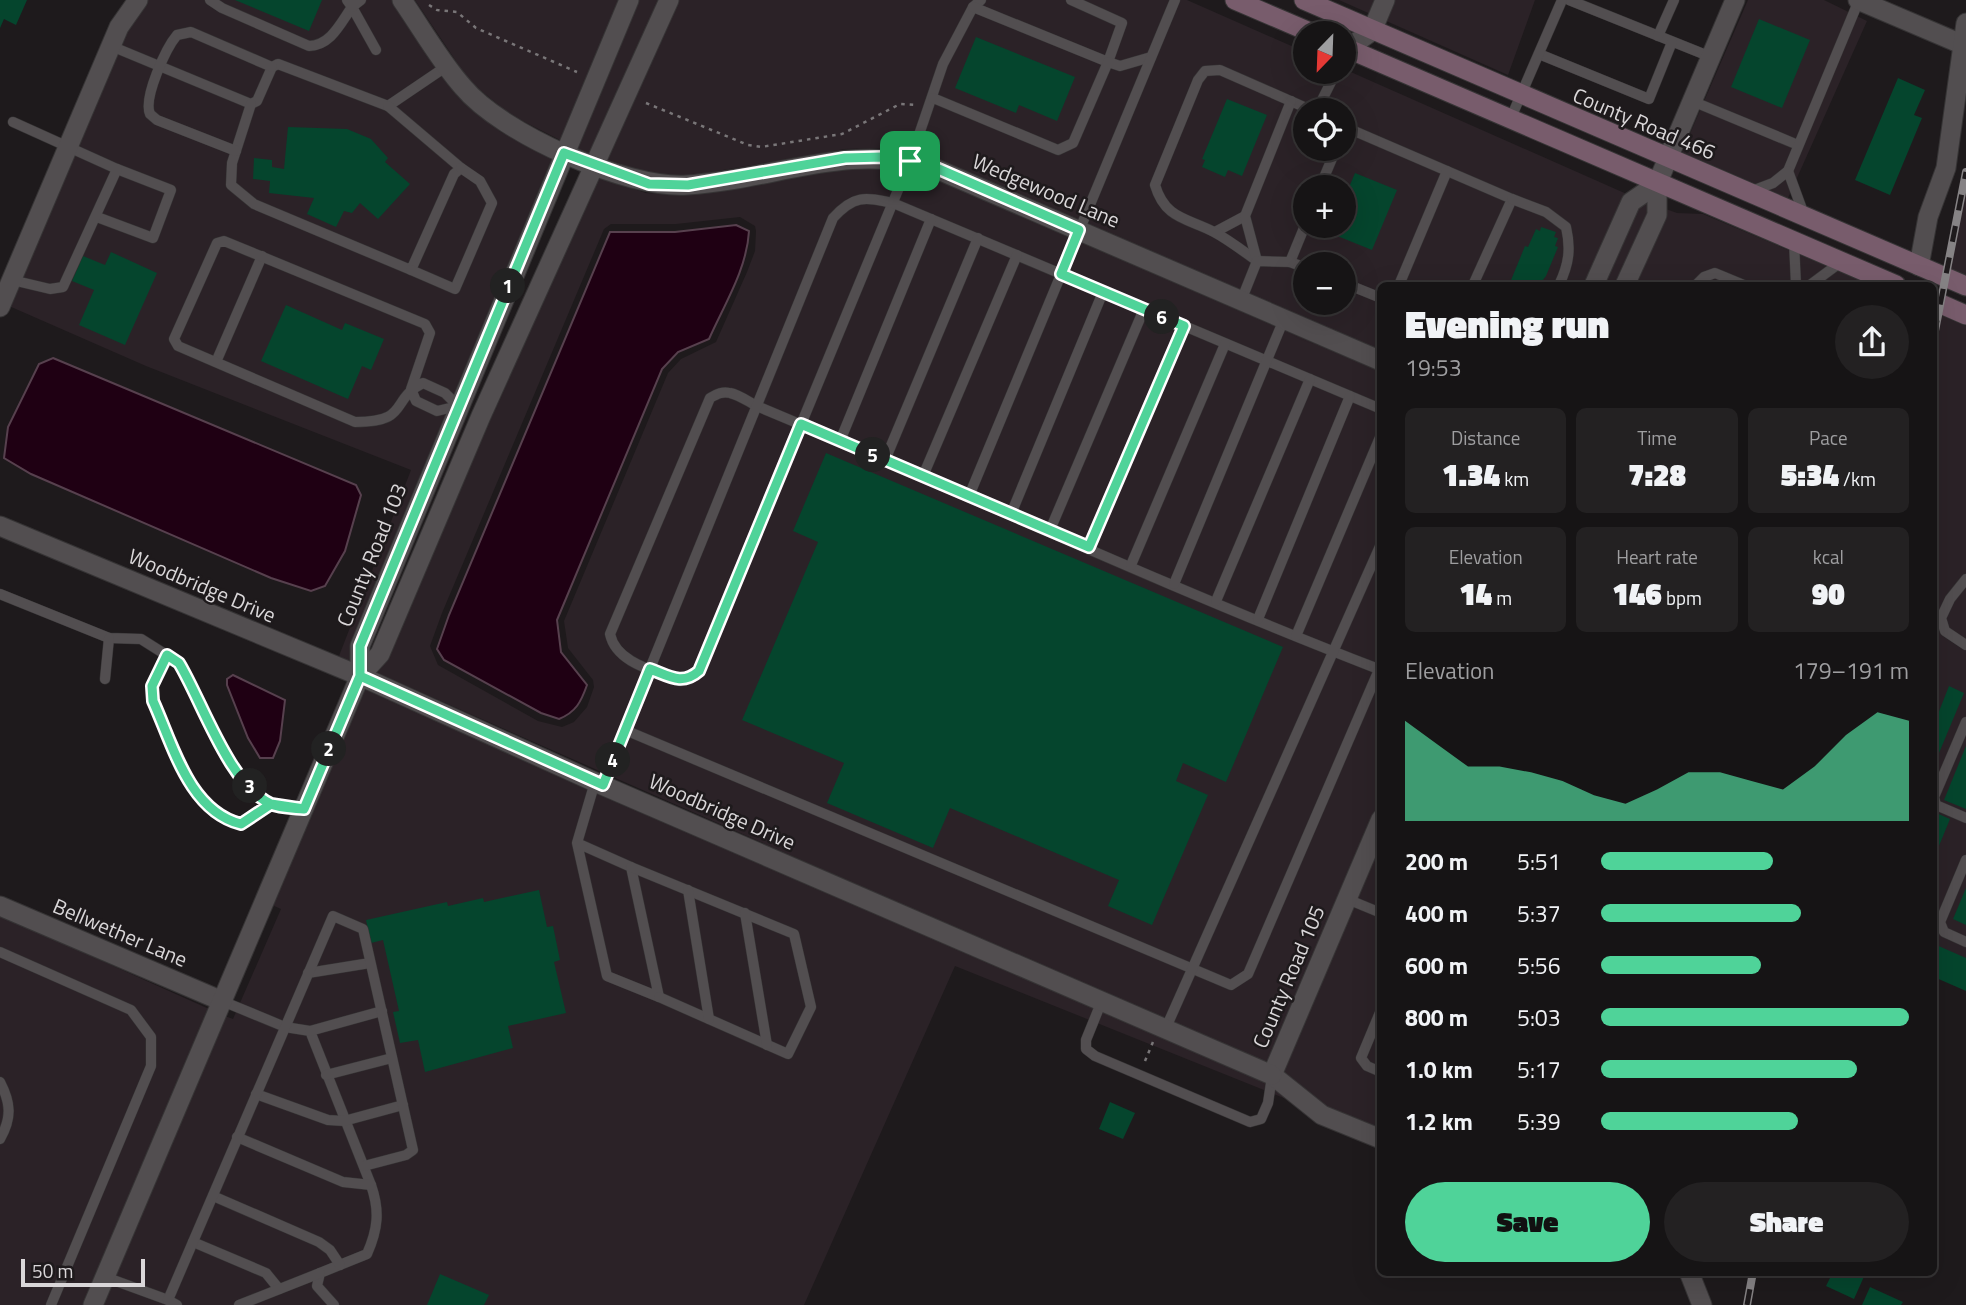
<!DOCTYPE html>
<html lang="en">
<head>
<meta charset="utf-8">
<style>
	body { margin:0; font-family:"Titillium Web",sans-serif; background:#232122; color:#f1f3f6; height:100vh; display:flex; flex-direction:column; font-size:26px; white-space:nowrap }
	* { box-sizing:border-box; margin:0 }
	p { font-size:23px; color:#9e9ea0 }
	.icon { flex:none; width:38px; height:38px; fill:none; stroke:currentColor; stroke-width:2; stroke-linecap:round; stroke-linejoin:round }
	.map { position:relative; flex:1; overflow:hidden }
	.drawer { position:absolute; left:1377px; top:282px; width:560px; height:994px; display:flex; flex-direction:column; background:#161415; border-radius:10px; box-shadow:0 7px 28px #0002,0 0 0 2px #353334 }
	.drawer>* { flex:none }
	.needle { width:46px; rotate:203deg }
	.tools { position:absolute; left:1293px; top:21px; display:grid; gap:14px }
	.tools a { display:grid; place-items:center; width:63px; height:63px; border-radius:50%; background:#161415; box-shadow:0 7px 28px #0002,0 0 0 2px #353334; font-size:35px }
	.scale { position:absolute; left:21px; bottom:18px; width:124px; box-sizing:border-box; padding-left:7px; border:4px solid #dad7d9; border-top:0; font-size:19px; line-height:24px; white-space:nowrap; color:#dad7d9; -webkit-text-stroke:5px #1e1a1c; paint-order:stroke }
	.pin { position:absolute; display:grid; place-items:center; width:60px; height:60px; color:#fff; margin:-30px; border-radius:14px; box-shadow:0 4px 10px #0006 }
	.km { position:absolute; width:35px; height:35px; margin:-18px; border-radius:50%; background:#222; color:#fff; font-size:19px; line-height:35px; text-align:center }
	.round { display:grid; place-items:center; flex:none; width:74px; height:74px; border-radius:37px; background:#232122 }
	.overview { display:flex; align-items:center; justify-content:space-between; height:119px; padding:0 28px }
	h1 { font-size:38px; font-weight:800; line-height:52px }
	.stats { display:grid; grid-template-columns:repeat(3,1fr); gap:10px; height:119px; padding:7px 28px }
	.stats div { display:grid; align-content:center; border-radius:10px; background:#232122; text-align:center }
	.stats b { font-size:30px; font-weight:800 }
	.stats small { font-size:19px; font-weight:400 }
	.stats p { font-size:19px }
	.chart { height:196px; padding:14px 28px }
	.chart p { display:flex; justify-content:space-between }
	.chart svg { width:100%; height:126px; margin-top:7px; fill:#4fd399; opacity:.7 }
	.action { display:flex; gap:14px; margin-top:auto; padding:14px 28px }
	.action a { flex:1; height:80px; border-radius:42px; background:#4fd399; color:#111; font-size:28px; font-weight:800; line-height:80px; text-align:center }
	.action a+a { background:#232122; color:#f1f3f6 }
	ul { padding:0 28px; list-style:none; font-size:23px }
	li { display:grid; grid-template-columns:112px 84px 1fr; align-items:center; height:52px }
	li i { height:18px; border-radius:9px; background:#4fd399 }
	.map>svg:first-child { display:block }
</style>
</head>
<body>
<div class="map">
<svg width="1966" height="1305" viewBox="0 0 1966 1305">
	<rect width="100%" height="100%" fill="#1e1a1c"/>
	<g fill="#2b2227" fill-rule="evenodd">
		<polygon points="147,0 392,0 458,97 501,132 552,158 398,528 352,643 351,662 339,656 411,470 146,366 9,306 124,37"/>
		<polygon points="415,0 619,0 560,140 511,115 470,82"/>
		<polygon points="638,0 659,0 590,154 575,148"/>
		<path d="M678,0H1187L1305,52L1306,72L1344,69L1638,199L1677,213L1703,214L1871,285H1381V351L920,152L884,148L845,149L688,176L651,174L606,159ZM1306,110H1344V149H1306ZM1306,187H1344V226H1306ZM1306,264H1344V303H1306Z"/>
		<polygon points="1339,0 1535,0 1508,75"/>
		<polygon points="1748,0 1824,0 1867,21 1788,198 1682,152"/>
		<path d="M882,167L931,177L1381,372V1137L955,966L804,1305H102L225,1016L233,1019L281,909L272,905L364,688L599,794L1275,1087L1105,994L375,672L599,177L646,193L686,195L844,168ZM740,217L755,226L756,231L755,251L747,272L716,342L681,359L668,373L564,621L568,648L593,680L594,687L587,707L574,722L562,727L538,721L438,665L430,646L442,613L604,229L611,224H676Z"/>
		<polygon points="1966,180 1966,276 1948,268"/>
		<polygon points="1934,312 1966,326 1966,984 1934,970"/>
		<polygon points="0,915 209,1009 83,1305 0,1305"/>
	</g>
	<g fill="#1f0013" stroke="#57404e" stroke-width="2">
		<path d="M736,225L749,231C747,269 724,305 709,339L678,352L662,369L557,620L561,652L587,685C581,702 576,712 559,719L541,713L444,660L437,649L449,615L610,232H675Z"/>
		<polygon points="53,358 356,485 361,495 345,551 325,586 311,591 271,578 31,474 4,458 8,427 39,364"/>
		<polygon points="233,675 285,700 280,741 273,758 260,758 248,738 227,685 227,679"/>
	</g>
	<g fill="#05452d">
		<polygon points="0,0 27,0 16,25 4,19 0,28"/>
		<polygon points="235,0 322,0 309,31"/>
		<polygon points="1759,19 1810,40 1782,108 1731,87"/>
		<polygon points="976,37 1075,77 1057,121 1019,105 1016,113 955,88"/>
		<polygon points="1898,78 1925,90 1914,115 1922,118 1890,195 1855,180"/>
		<polygon points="1227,99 1267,115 1242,176 1228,170 1225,177 1202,167 1205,160 1202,159"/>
		<polygon points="288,127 347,129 371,139 388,158 385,162 410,184 378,219 360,203 352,213 344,211 336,227 307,214 314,198 269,193 270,181 253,179 254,158 272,160 272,167 284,169"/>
		<polygon points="1355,173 1397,190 1372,250 1330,233 1333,226 1344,226 1344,199"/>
		<polygon points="1541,227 1556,232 1554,237 1558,238 1555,246 1558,247 1546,276 1539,285 1509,285 1525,246 1528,247 1536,229 1540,231"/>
		<polygon points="111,252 157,273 125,345 79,325 94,290 72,281 83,256 105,265"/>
		<polygon points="286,305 342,330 345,323 384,339 371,370 362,366 348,399 261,361"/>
		<polygon points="826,453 1283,647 1226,782 1183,763 1176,781 1208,795 1152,925 1108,906 1119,880 950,808 933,848 827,803 844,763 742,720 818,542 793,531"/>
		<polygon points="1949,686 1964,693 1934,765 1934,724"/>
		<polygon points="1966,746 1966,809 1944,800"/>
		<polygon points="1934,812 1950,819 1934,858"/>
		<polygon points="1966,888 1966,925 1953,919"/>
		<polygon points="539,890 547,927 553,926 560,960 554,962 566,1013 508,1026 513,1048 425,1072 418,1040 400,1043 393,1012 399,1011 383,940 371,943 366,920 447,902 448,906 483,898 484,902"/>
		<polygon points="1934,944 1966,958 1966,991 1934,977"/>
		<polygon points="1110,1102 1135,1113 1123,1139 1099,1129"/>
		<polygon points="1833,1272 1866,1272 1854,1299 1826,1286"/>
		<polygon points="440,1274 489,1295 484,1305 427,1305"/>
		<polygon points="1870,1287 1903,1302 1901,1305 1862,1305"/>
	</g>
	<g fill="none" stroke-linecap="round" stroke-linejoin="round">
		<defs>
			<g id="service">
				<path d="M210,0L222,8L309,46C331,45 340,24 352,7L376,50"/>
				<polyline points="347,0 352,7 361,0"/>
				<path d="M981,0L973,7L943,64L910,161L699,671L690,679L680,681C655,671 616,663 610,634L710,398C717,394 722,391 730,393C740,395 750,403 759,407C790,420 821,433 852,446C1027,522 1202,601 1381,670"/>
				<polyline points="1569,0 1711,57"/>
				<polyline points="973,7 1108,62 1122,23 1071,0"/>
				<polyline points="1658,36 1674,0"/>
				<polyline points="111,46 251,104 257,101 272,67 278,64 388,106 447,66"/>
				<polyline points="1539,54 1649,99 1672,42"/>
				<polyline points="933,98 1058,150 1073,143 1108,62 1120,66 1151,57"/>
				<polyline points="1692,101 1798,145"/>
				<polyline points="251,104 232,163 231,185 254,204 411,270 454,174 461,168 388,106"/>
				<polyline points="1317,110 1336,72"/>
				<polyline points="1510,120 1562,0"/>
				<polyline points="1345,127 1512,199 1473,285"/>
				<path d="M236,151L157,120L150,114C143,98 166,48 177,35L191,32L272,67"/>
				<polyline points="1788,171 1859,0"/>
				<polyline points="1320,187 1336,149"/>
				<polyline points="1752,191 1773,183 1788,171 1803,212"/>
				<path d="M1512,199L1546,212L1566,227C1571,249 1569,264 1559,285"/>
				<polyline points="97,217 153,238 171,190 117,169"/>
				<polyline points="1215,232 1245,216"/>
				<polyline points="1794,242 1796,285"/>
				<path d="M1257,261C1243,251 1229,240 1214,232C1187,218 1165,219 1155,185L1198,80L1205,71L1220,70L1311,110"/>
				<polyline points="1257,261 1245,216 1291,101"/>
				<polyline points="1290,262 1306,268"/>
				<polyline points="411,270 455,289 492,203 480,181 461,168"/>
				<polyline points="12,280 50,289 63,287 117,169 13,122"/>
				<polyline points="1344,283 1381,298"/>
				<polyline points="1399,285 1447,171"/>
				<polyline points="1696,285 1704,277 1715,273 1744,285"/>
				<polyline points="1810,285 1841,262"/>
				<polyline points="1241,301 1257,261 1290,262 1306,223"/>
				<polyline points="216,362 262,256"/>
				<path d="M458,406L445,393L423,383C389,400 411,422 355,422L178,346L174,339L217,243L224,241L425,324L430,333L411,389L416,401L437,411L458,406"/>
				<path d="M1381,409L893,203C864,197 854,195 833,218L625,730L1231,985L1248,974L1381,665"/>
				<polyline points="840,441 931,219"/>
				<polyline points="885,460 978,238"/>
				<polyline points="923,476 1017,255"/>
				<polyline points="969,496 1175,0"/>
				<polyline points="1011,514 1103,292"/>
				<polyline points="1050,530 1144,309"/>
				<polyline points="1089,547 1184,326"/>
				<polyline points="1131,565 1225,344"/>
				<polyline points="1966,579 1950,599 1941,618 1945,631 1966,645"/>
				<polyline points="1174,584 1284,319"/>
				<polyline points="0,594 109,638 141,639 179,663 219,746 241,778 271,804 304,809"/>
				<polyline points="1216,601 1310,379"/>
				<polyline points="1258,619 1350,396"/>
				<polyline points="1296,636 1381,435"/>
				<path d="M167,655L152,686L153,701C173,744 189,812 241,824L271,804"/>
				<polyline points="105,679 109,638"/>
				<polyline points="1966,722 1934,797 1936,805 1966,818"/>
				<polyline points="603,785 625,730"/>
				<polyline points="577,843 631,867 659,997 607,976 577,843 595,782"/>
				<polyline points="1966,860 1940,922 1944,932 1966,942"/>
				<polyline points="631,867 794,934 811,1007 788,1054 659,997"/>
				<polyline points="688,890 709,1019"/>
				<polyline points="1347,899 1381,913"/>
				<polyline points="745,913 767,1045"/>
				<polyline points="0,952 131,1010 151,1037 151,1066 51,1305"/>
				<polyline points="308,973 370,963"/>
				<path d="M222,1001L285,1027L310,1031L371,1185C380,1211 378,1229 367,1254L320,1273L317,1286L334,1305"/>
				<polyline points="1101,1003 1086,1040 1086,1049 1095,1056 1250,1122 1261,1119 1268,1103 1272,1076"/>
				<polyline points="1381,1010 1361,1058 1367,1066 1381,1072"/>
				<polyline points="1165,1030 1381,544"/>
				<polyline points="310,1031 382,1011"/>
				<polyline points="326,1075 392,1058"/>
				<path d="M0,1082C11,1103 12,1118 0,1139"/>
				<polyline points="256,1094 328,1120 344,1121 403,1105"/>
				<polyline points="237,1137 343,1182 371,1185"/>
				<polyline points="213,1196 319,1242 330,1250 340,1265"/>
				<polyline points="193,1242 266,1273 279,1289"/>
				<polyline points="105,1277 168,1300"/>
				<polyline points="177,1305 168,1300 333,916 363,929 413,1150 406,1155 364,1166"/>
				<polyline points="239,1305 320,1273"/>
			</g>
			<g id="minor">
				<polyline points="1858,0 1966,46"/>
				<polyline points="1347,49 1372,31 1385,0"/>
				<polyline points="1919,266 1928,217 1946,168 1966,23"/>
				<polyline points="1594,285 1631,202 1657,184"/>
				<polyline points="1625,285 1657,215 1657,184 1735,0"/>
				<polyline points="1381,819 1272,1075 1322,1115 1381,1139"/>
				<polyline points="0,906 222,1001"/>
				<polyline points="1689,1272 1702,1305"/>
			</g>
			<g id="tertiary">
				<path d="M402,0C422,29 440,61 463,87C502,134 627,189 687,185C774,180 846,142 934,168L1381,361"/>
				<polyline points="0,307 119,27 138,0"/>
				<polyline points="0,526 360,676 595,782 1272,1075"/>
				<polyline points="360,676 360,646 629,0"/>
				<polyline points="93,1305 360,676 380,654 481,416 669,0"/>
			</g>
			<g id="secondary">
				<polyline points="1235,0 1312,33"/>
				<polyline points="1304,0 1966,286"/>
				<polyline points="1344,47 1896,285"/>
				<polyline points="1934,301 1966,315"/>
			</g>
		</defs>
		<use href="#service" stroke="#363435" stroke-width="11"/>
		<use href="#minor" stroke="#363435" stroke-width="21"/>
		<use href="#tertiary" stroke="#363435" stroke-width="21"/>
		<use href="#secondary" stroke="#363435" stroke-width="21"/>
		<g stroke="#797678" stroke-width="2.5" stroke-dasharray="3.5 5" stroke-linecap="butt">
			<polyline points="429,5 437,10 457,12 476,28 577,72"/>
			<polyline points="646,103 748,145 761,147 842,134 900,104 916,105"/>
			<polyline points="1145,1061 1153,1042"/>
		</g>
		<use href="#service" stroke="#524e50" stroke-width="10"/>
		<use href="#minor" stroke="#524e50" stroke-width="19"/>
		<use href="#tertiary" stroke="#524e50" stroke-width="19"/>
		<use href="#secondary" stroke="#785c6c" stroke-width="19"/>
		<defs>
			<g id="rail">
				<polyline points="1934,336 1966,172"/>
				<polyline points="1747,1305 1753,1272"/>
			</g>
		</defs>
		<use href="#rail" stroke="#868385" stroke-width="8"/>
		<use href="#rail" stroke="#1e1a1c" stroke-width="5" stroke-dasharray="16" stroke-linecap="butt"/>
	</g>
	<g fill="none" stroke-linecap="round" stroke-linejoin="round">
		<defs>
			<path id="route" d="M910,161L883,157L845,158L688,185L649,184L564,153L360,646V676L304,809L271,804L241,824C189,811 173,745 153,701L152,686L167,655L179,663C202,701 229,785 271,804C279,808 294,808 304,809L360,676L603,785L650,669C669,676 682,686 699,671L801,424L1089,547L1184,326L1061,274L1079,230L934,167L910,161"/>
		</defs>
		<use href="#route" stroke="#fff" stroke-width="14"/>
		<use href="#route" stroke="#4fd399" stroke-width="9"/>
	</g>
	<g text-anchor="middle" stroke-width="5" stroke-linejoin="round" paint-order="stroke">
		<g font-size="21" fill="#dad7d9" stroke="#1e1a1c">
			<text transform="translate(1644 124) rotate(23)" y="7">County Road 466</text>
			<text transform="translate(1046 191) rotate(23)" y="7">Wedgewood Lane</text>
			<text transform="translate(372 555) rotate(-68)" y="7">County Road 103</text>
			<text transform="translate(202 586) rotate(23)" y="7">Woodbridge Drive</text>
			<text transform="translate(722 812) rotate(24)" y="7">Woodbridge Drive</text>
			<text transform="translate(120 933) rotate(23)" y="7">Bellwether Lane</text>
			<text transform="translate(1289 977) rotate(-67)" y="7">County Road 105</text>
		</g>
	</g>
</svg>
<div class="tools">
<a><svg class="needle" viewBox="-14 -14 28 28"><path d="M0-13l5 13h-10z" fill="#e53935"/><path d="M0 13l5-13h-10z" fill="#9e9ea0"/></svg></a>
<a><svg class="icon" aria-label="locate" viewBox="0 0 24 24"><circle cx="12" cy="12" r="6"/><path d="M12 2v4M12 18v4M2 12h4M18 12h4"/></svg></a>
<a>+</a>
<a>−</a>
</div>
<div class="scale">50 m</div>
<div class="pin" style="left:910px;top:161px;background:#1e9e55"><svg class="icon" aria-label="arrive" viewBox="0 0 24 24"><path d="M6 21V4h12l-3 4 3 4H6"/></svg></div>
<b class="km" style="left:508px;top:286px">1</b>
<b class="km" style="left:329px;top:749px">2</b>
<b class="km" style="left:250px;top:786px">3</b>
<b class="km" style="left:613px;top:760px">4</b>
<b class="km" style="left:873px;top:455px">5</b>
<b class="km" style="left:1162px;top:317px">6</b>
<section class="drawer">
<div class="overview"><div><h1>Evening run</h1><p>19:53</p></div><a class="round"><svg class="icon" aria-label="share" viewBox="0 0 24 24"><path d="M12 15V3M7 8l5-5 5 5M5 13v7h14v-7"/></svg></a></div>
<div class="stats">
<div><p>Distance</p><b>1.34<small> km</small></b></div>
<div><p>Time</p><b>7:28</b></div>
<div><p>Pace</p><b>5:34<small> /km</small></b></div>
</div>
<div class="stats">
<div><p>Elevation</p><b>14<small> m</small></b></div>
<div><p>Heart rate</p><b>146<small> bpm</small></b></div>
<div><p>kcal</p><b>90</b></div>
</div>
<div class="chart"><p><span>Elevation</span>179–191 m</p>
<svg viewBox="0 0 160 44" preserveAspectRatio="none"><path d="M0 44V9L10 17L20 25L30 25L40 27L50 30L60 35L70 38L80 33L90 27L100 27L110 30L120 33L130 25L140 14L150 6L160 9V44z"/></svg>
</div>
<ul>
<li><b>200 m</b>5:51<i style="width:56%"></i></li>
<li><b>400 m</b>5:37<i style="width:65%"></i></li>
<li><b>600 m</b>5:56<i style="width:52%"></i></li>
<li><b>800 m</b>5:03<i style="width:100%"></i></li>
<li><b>1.0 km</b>5:17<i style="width:83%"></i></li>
<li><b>1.2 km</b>5:39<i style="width:64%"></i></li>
</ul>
<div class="action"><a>Save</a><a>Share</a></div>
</section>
</div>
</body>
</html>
